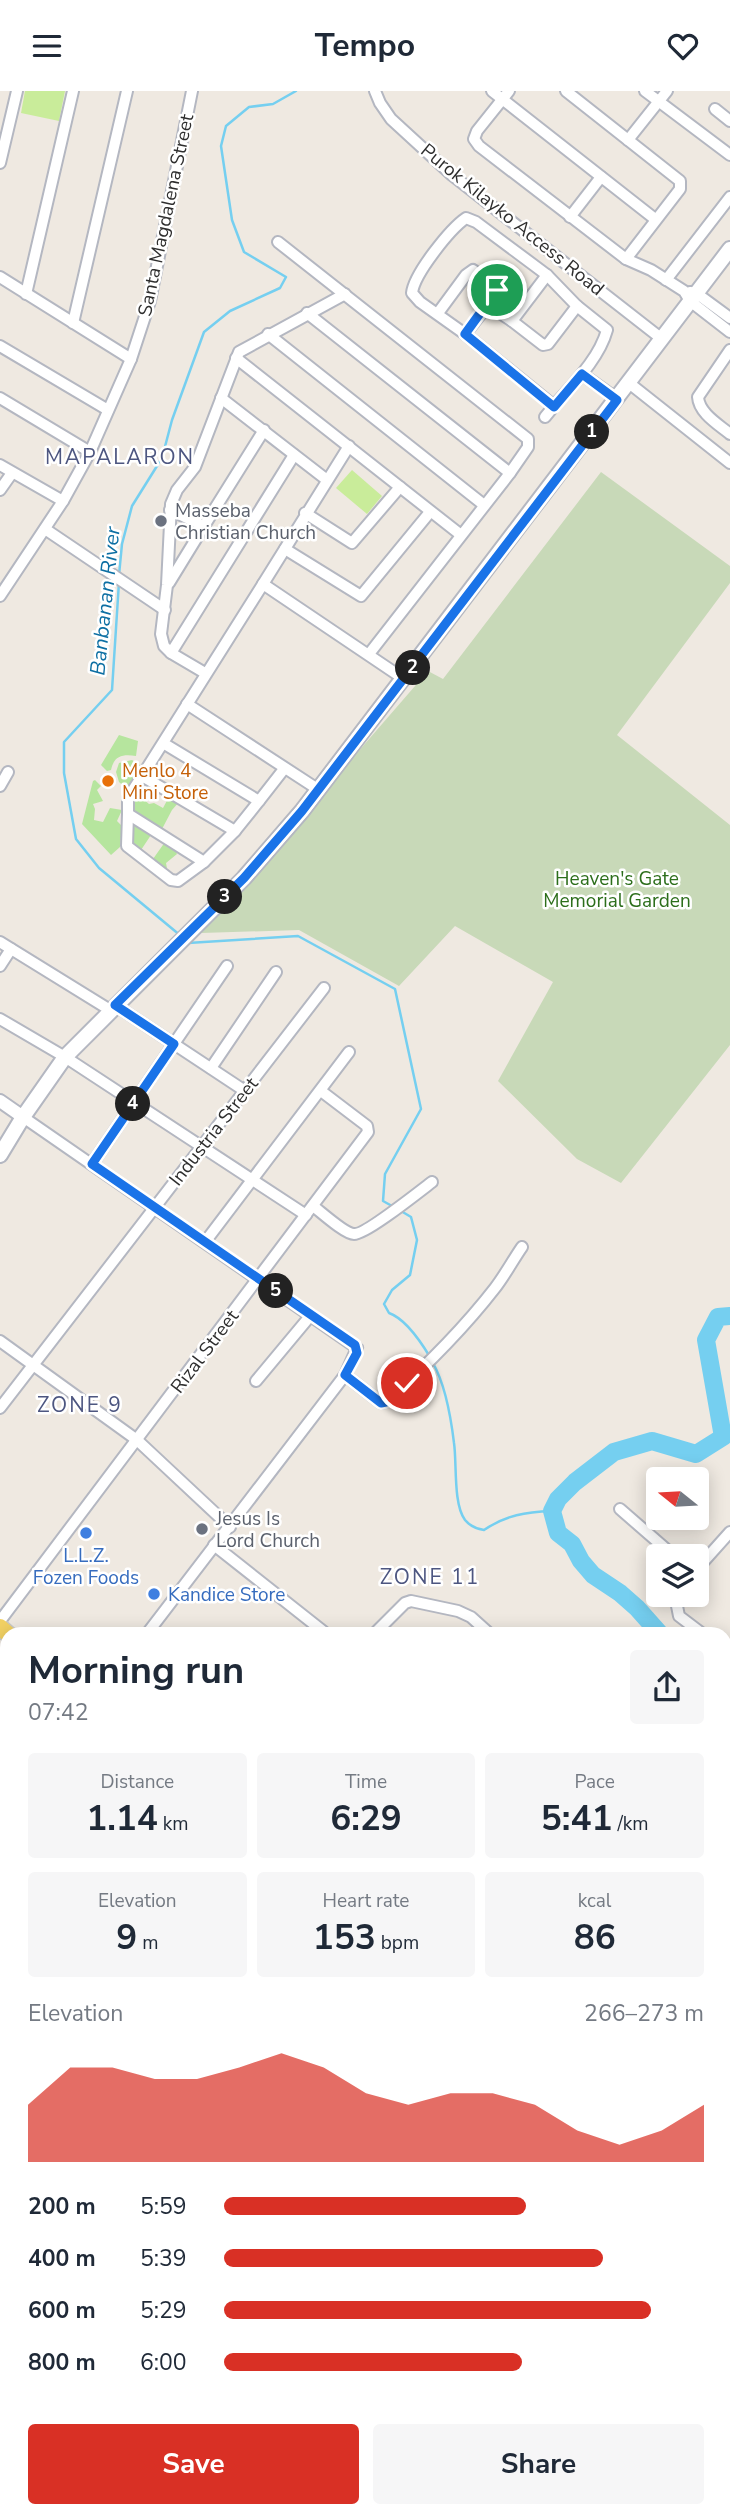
<!DOCTYPE html>
<html lang="en">
<head>
<meta charset="utf-8">
<style>
	body { margin:0; font-family:"Nunito Sans",sans-serif; background:#f6f6f7; color:#1f2937; height:100vh; display:flex; flex-direction:column; font-size:26px; white-space:nowrap }
	* { box-sizing:border-box; margin:0 }
	p { font-size:23px; color:#747a83 }
	.icon { flex:none; width:38px; height:38px; fill:none; stroke:currentColor; stroke-width:2; stroke-linecap:round; stroke-linejoin:round }
	.map { position:relative; flex:1; overflow:hidden }
	.details { position:absolute; left:0px; top:1536px; width:732px; height:891px; display:flex; flex-direction:column; background:#fff; border-radius:21px 21px 0 0; box-shadow:0 4px 18px #0003 }
	.details>* { flex:none }
	.needle { width:46px; rotate:288deg }
	.tools { position:absolute; left:646px; top:1376px; display:grid; gap:14px }
	.tools a { display:grid; place-items:center; width:63px; height:63px; border-radius:7px; background:#fff; box-shadow:0 4px 18px #0003; font-size:35px }
	.pin { position:absolute; display:grid; place-items:center; width:60px; height:60px; color:#fff; margin:-30px; border:4px solid #fff; border-radius:50%; box-shadow:0 2px 7px #0007 }
	.km { position:absolute; width:35px; height:35px; margin:-18px; border-radius:50%; background:#222; color:#fff; font-size:19px; line-height:35px; text-align:center }
	.round { display:grid; place-items:center; flex:none; width:74px; height:74px; border-radius:7px; background:#f6f6f7 }
	.head { display:flex; align-items:center; justify-content:space-between; height:119px; padding:0 28px }
	h1 { font-size:38px; font-weight:700; line-height:52px }
	.stats { display:grid; grid-template-columns:repeat(3,1fr); gap:10px; height:119px; padding:7px 28px }
	.stats div { display:grid; align-content:center; border-radius:7px; background:#f6f6f7; text-align:center }
	.stats b { font-size:35px; font-weight:700 }
	.stats small { font-size:19px; font-weight:400 }
	.stats p { font-size:19px }
	.chart { height:196px; padding:14px 28px }
	.chart p { display:flex; justify-content:space-between }
	.chart svg { width:100%; height:126px; margin-top:7px; fill:#d93025; opacity:.7 }
	.action { display:flex; gap:14px; margin-top:auto; padding:14px 28px }
	.action a { flex:1; height:80px; border-radius:7px; background:#d93025; color:#fff; font-size:28px; font-weight:700; line-height:80px; text-align:center }
	.action a+a { background:#f6f6f7; color:#1f2937 }
	ul { padding:0 28px; list-style:none; font-size:23px }
	li { display:grid; grid-template-columns:112px 84px 1fr; align-items:center; height:52px }
	li i { height:18px; border-radius:9px; background:#d93025 }
	header { display:flex; justify-content:space-between; align-items:center; height:91px; padding:0 28px; background:#fff; font-size:32px; font-weight:700 }
	.map>svg:first-child { display:block }
</style>
</head>
<body>
<header><svg class="icon" aria-label="menu" viewBox="0 0 24 24"><path d="M4 6h16M4 12h16M4 18h16"/></svg>Tempo<svg class="icon" aria-label="heart" viewBox="0 0 24 24"><path d="M12 20l-8-8c-3-5 5-10 8-4 3-6 11-1 8 4z"/></svg></header>
<div class="map">
<svg width="730" height="2427" viewBox="0 0 730 2427">
	<rect width="100%" height="100%" fill="#efe9e1"/>
	<g fill="#b6e59e">
		<path d="M119,644L138,650L136,665C122,663 114,665 111,679L107,680L101,674Z"/>
		<polygon points="132,669 143,676 127,698 119,691 116,681 119,672"/>
		<polygon points="95,689 101,695 97,699 103,710 93,713 95,718 94,729 103,731 110,717 122,719 117,730 122,735 120,756 111,764 82,733 93,690"/>
		<polygon points="170,704 179,711 172,719 162,738 156,739 130,722 134,706 137,711 141,706 149,713 154,712 163,717"/>
		<polygon points="133,729 165,748 162,751 151,744 141,759 153,768 165,751 173,755 177,763 166,772 168,783 128,754"/>
	</g>
	<polygon fill="#c8d9b8" points="601,381 730,475 730,492 617,644 730,734 730,954 621,1092 577,1068 498,990 553,891 455,835 399,895 299,839 201,842 428,580 443,588"/>
	<g fill="#c9ec9a">
		<polygon points="25,0 65,0 59,30 21,22"/>
		<polygon points="352,379 382,405 367,423 336,397"/>
	</g>
	<polygon fill="#75cff0" points="0,2221 7,2222 7,2420 646,2420 643,2424 646,2427 0,2427"/>
	<g fill="none" stroke-linecap="round" stroke-linejoin="round">
		<g stroke="#75cff0" stroke-width="2.5">
			<polyline points="119,484 122,453 132,415 162,367 172,329 204,241 230,220 280,197 286,186 244,161 232,129 221,55 226,35 249,16 273,13 296,0"/>
			<polyline points="119,491 112,599 64,651 64,682 76,748 99,777 181,845"/>
			<polyline points="188,852 298,845 395,898 421,1018 385,1083 383,1110 392,1115"/>
			<path d="M401,1120L411,1126L417,1149L410,1184L392,1199L384,1213L389,1222C406,1228 421,1251 430,1266"/>
			<path d="M433,1272C446,1295 451,1327 454,1352C457,1372 453,1413 465,1429C470,1435 477,1438 484,1439C506,1424 526,1421 552,1420"/>
		</g>
		<g stroke="#75cff0" stroke-width="18">
			<polyline points="661,1544 637,1517 620,1502 593,1484 581,1470 572,1453 558,1442 552,1420 558,1408 575,1391 614,1361 652,1350 696,1363 723,1346 706,1249 718,1226 730,1225"/>
			<polyline points="0,1930 7,1930"/>
		</g>
		<defs>
			<g id="minor">
				<polyline points="375,0 380,12 391,28 452,84 662,248"/>
				<polyline points="492,0 655,128"/>
				<polyline points="509,0 477,40 474,48 479,55 626,168 651,179 684,200 690,210 730,241"/>
				<polyline points="566,0 680,90 680,98 626,168"/>
				<polyline points="645,0 730,64"/>
				<polyline points="715,18 730,30"/>
				<polyline points="628,49 667,0"/>
				<polyline points="0,72 17,0"/>
				<polyline points="570,126 601,86"/>
				<path d="M466,127L476,131L547,184L577,215L607,239C599,268 573,293 554,315L465,243L420,211L412,202C414,183 450,138 466,127Z"/>
				<polyline points="278,151 528,348 528,356 510,382 369,563"/>
				<polyline points="547,184 512,230 543,254 548,253 577,215"/>
				<polyline points="0,186 131,268"/>
				<polyline points="666,189 730,106"/>
				<polyline points="690,201 696,202 730,227"/>
				<polyline points="26,203 73,0"/>
				<polyline points="307,222 510,382"/>
				<polyline points="438,222 466,184 473,179 494,194 497,199 488,214"/>
				<polyline points="73,232 127,0"/>
				<polyline points="268,243 484,414"/>
				<polyline points="465,243 488,214 512,230"/>
				<polyline points="0,255 108,319"/>
				<path d="M730,259L698,306C699,322 718,333 730,343"/>
				<polyline points="236,267 461,444"/>
				<polyline points="582,283 617,308"/>
				<polyline points="629,292 730,372"/>
				<polyline points="0,307 90,361"/>
				<polyline points="221,307 327,389"/>
				<polyline points="545,326 554,315"/>
				<polyline points="0,374 63,410"/>
				<polyline points="0,399 12,382"/>
				<polyline points="170,419 204,435 264,339"/>
				<polyline points="305,422 352,452 400,396"/>
				<polyline points="45,438 165,519"/>
				<polyline points="285,458 361,505 430,421"/>
				<polyline points="169,492 204,435"/>
				<polyline points="263,493 349,355"/>
				<polyline points="0,505 63,410 90,361 131,268 150,210 192,0"/>
				<polyline points="171,562 164,555 161,543 167,494 171,413 177,399 195,376 239,261 345,203"/>
				<polyline points="205,582 171,562 294,364"/>
				<polyline points="187,613 319,699"/>
				<path d="M163,652L259,710L235,740L142,685C182,621 222,557 263,493L404,588"/>
				<polyline points="142,685 128,707 128,723 204,771 235,740"/>
				<polyline points="0,695 8,681"/>
				<polyline points="259,710 284,678"/>
				<polyline points="128,723 127,755 171,789 178,790 204,771"/>
				<polyline points="0,851 110,919"/>
				<polyline points="0,875 11,858"/>
				<polyline points="115,914 245,1000"/>
				<polyline points="0,928 65,966 306,1124"/>
				<polyline points="211,977 276,881"/>
				<polyline points="23,1026 357,1257 345,1284 146,1544"/>
				<polyline points="92,1073 227,875"/>
				<path d="M313,1115C321,1121 345,1143 354,1143C365,1144 420,1100 432,1091"/>
				<polyline points="205,1151 349,961"/>
				<polyline points="0,1250 137,1349 230,1436"/>
				<path d="M345,1284L381,1312L386,1311C424,1277 464,1237 495,1197C505,1184 513,1169 522,1156"/>
				<polyline points="256,1290 311,1224"/>
				<polyline points="0,1317 324,897"/>
				<polyline points="620,1418 674,1465"/>
				<polyline points="214,1454 324,1541 322,1544"/>
				<polyline points="696,1479 730,1441"/>
				<polyline points="681,1503 676,1510 679,1525 704,1544"/>
				<polyline points="0,1530 368,1041 367,1035 321,1000"/>
				<polyline points="373,1544 405,1512 411,1510 458,1520 471,1526 491,1544"/>
				<polyline points="724,1559 730,1563"/>
				<polyline points="724,1622 730,1615"/>
				<polyline points="0,1732 7,1724"/>
				<polyline points="724,2251 730,2255"/>
				<polyline points="724,2410 730,2414"/>
			</g>
			<polyline id="tertiary" points="0,1010 23,1026"/>
			<polyline id="secondary" points="0,1064 23,1026 65,966 244,787 302,720 730,158"/>
			<g id="primary">
				<polyline points="0,1536 9,1544"/>
				<polyline points="724,2098 730,2102"/>
			</g>
		</defs>
		<use href="#minor" stroke="#b4b7c1" stroke-width="14"/>
		<use href="#tertiary" stroke="#b4b7c1" stroke-width="16"/>
		<use href="#secondary" stroke="#b4b7c1" stroke-width="18"/>
		<use href="#primary" stroke="#c9c9c9" stroke-width="19"/>
		<use href="#minor" stroke="#fff" stroke-width="10"/>
		<use href="#tertiary" stroke="#fff" stroke-width="12"/>
		<use href="#secondary" stroke="#fff" stroke-width="14"/>
		<use href="#primary" stroke="#f2d163" stroke-width="16"/>
	</g>
	<g fill="none" stroke-linecap="round" stroke-linejoin="round">
		<defs>
			<polyline id="route" points="407,1292 386,1311 381,1312 345,1284 357,1262 355,1254 92,1073 174,953 115,914 244,787 302,720 617,309 582,283 554,316 465,243 497,199"/>
		</defs>
		<use href="#route" stroke="#fff" stroke-width="14"/>
		<use href="#route" stroke="#1a73e8" stroke-width="9"/>
	</g>
	<g fill="#6b7280" stroke="#fff" stroke-width="2.5">
		<circle cx="161" cy="430" r="7"/>
		<circle cx="202" cy="1438" r="7"/>
	</g>
	<circle fill="#e8710a" stroke="#fff" stroke-width="2.5" cx="108" cy="690" r="7"/>
	<g fill="#3f7fe0" stroke="#fff" stroke-width="2.5">
		<circle cx="86" cy="1442" r="7"/>
		<circle cx="154" cy="1503" r="7"/>
	</g>
	<g text-anchor="middle" stroke-width="5" stroke-linejoin="round" paint-order="stroke">
		<g font-size="19" fill="#2e2e2e" stroke="#fff">
			<text transform="translate(165 124) rotate(-78)" y="7">Santa Magdalena Street</text>
			<text transform="translate(513 128) rotate(39)" y="7">Purok Kilayko Access Road</text>
			<text transform="translate(213 1040) rotate(-52)" y="7">Industria Street</text>
			<text transform="translate(204 1260) rotate(-53)" y="7">Rizal Street</text>
		</g>
		<g font-size="19" fill="#5b616d" stroke="#fff" text-anchor="start">
			<text x="175" y="426">Masseba<tspan x="175" dy="22">Christian Church</tspan></text>
			<text x="216" y="1434">Jesus Is<tspan x="216" dy="22">Lord Church</tspan></text>
		</g>
		<g font-size="19" fill="#c56008" stroke="#fff" text-anchor="start">
			<text x="122" y="686">Menlo 4<tspan x="122" dy="22">Mini Store</tspan></text>
		</g>
		<g font-size="19" fill="#2c6e1b" stroke="#fff">
			<text x="617" y="794">Heaven's Gate<tspan x="617" dy="22">Memorial Garden</tspan></text>
		</g>
		<g font-size="19" fill="#366cbe" stroke="#fff">
			<text x="86" y="1471">L.L.Z.<tspan x="86" dy="22">Fozen Foods</tspan></text>
			<text x="168" y="1510" text-anchor="start">Kandice Store</text>
		</g>
		<g font-size="21" letter-spacing="2" fill="#4d5680" stroke="#fff">
			<text x="120" y="373">MAPALARON</text>
			<text x="80" y="1321">ZONE 9</text>
			<text x="430" y="1493">ZONE 11</text>
		</g>
		<g font-size="21" font-style="italic" fill="#0d6fa3" stroke="#fff">
			<text transform="translate(105 510) rotate(-84)" y="7">Banbanan River</text>
		</g>
	</g>
</svg>
<div class="tools">
<a><svg class="needle" viewBox="-14 -14 28 28"><path d="M0-13l5 13h-10z" fill="#e53935"/><path d="M0 13l5-13h-10z" fill="#747a83"/></svg></a>
<a><svg class="icon" aria-label="layers" viewBox="0 0 24 24"><path d="M12 4l9 5-9 5-9-5zM3 14l9 5 9-5"/></svg></a>
</div>
<div class="pin" style="left:497px;top:199px;background:#1e9e55"><svg class="icon" aria-label="arrive" viewBox="0 0 24 24"><path d="M6 21V4h12l-3 4 3 4H6"/></svg></div>
<div class="pin" style="left:407px;top:1292px;background:#d93025"><svg class="icon" aria-label="check" viewBox="0 0 24 24"><path d="M5 12l5 5 9-10"/></svg></div>
<b class="km" style="left:592px;top:341px">1</b>
<b class="km" style="left:413px;top:577px">2</b>
<b class="km" style="left:225px;top:806px">3</b>
<b class="km" style="left:133px;top:1013px">4</b>
<b class="km" style="left:276px;top:1200px">5</b>
<section class="details">
<div class="head"><div><h1>Morning run</h1><p>07:42</p></div><a class="round"><svg class="icon" aria-label="share" viewBox="0 0 24 24"><path d="M12 15V3M7 8l5-5 5 5M5 13v7h14v-7"/></svg></a></div>
<div class="stats">
<div><p>Distance</p><b>1.14<small> km</small></b></div>
<div><p>Time</p><b>6:29</b></div>
<div><p>Pace</p><b>5:41<small> /km</small></b></div>
</div>
<div class="stats">
<div><p>Elevation</p><b>9<small> m</small></b></div>
<div><p>Heart rate</p><b>153<small> bpm</small></b></div>
<div><p>kcal</p><b>86</b></div>
</div>
<div class="chart"><p><span>Elevation</span>266–273 m</p>
<svg viewBox="0 0 160 44" preserveAspectRatio="none"><path d="M0 44V24L10 11L20 11L30 15L40 15L50 11L60 6L70 11L80 20L90 24L100 20L110 20L120 24L130 33L140 38L150 33L160 24V44z"/></svg>
</div>
<ul>
<li><b>200 m</b>5:59<i style="width:63%"></i></li>
<li><b>400 m</b>5:39<i style="width:79%"></i></li>
<li><b>600 m</b>5:29<i style="width:89%"></i></li>
<li><b>800 m</b>6:00<i style="width:62%"></i></li>
</ul>
<div class="action"><a>Save</a><a>Share</a></div>
</section>
</div>
</body>
</html>
